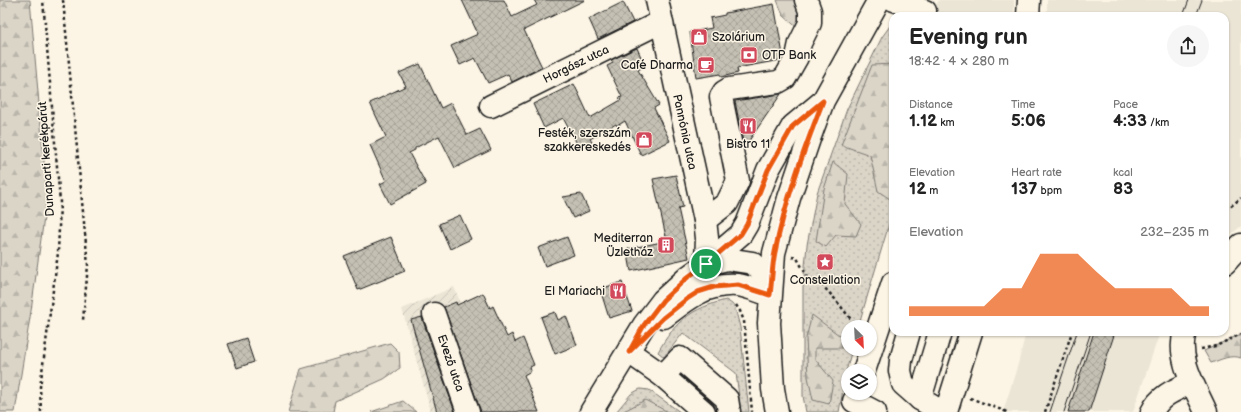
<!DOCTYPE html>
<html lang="en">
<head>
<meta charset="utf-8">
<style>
	body { margin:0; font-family:"Balsamiq Sans",sans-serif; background:#f6f6f6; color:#222; height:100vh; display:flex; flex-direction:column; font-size:15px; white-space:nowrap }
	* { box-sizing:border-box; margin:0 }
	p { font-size:13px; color:#767676 }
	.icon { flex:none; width:22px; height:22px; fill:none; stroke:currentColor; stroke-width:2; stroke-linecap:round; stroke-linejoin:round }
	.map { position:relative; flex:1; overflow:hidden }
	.details { position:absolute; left:889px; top:12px; width:340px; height:324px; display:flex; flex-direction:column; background:#fff; border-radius:12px; box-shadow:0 1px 3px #0004 }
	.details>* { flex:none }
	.needle { width:26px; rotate:156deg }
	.buttons { position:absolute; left:841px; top:320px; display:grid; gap:8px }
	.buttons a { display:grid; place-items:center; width:36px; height:36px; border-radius:50%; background:#fff; box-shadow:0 1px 3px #0004; font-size:20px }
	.pin { position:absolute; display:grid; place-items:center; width:34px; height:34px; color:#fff; margin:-17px; border:2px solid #fff; border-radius:50%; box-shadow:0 1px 4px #0007 }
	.round { display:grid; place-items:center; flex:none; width:42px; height:42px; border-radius:21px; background:#f6f6f6 }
	.headline { display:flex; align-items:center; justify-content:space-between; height:68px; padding:0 20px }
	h1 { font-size:22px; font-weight:600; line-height:30px }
	.metrics { display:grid; grid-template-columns:repeat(3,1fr); gap:6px; height:68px; padding:4px 20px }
	.metrics div { display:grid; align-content:center }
	.metrics b { font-size:17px; font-weight:600 }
	.metrics small { font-size:11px; font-weight:400 }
	.metrics p { font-size:11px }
	.chart { height:112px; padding:8px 20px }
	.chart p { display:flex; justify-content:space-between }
	.chart svg { width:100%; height:72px; margin-top:4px; fill:#ea580c; opacity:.7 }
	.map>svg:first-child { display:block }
</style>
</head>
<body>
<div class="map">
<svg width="1241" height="412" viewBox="0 0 1241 412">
	<defs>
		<pattern id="industrial-furrows" width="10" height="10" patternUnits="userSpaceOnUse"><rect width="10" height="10" fill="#ebe5d6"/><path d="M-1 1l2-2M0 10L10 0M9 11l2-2" fill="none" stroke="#c9c4b7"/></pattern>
		<pattern id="grass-dots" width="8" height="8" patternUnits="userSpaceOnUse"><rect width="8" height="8" fill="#dbd5c8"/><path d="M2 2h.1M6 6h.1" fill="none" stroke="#bbb6ab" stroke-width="1.8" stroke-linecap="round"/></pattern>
		<pattern id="forest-firs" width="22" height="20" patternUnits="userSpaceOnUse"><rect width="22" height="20" fill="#dbd5c8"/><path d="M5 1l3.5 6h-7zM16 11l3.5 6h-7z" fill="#bbb6ab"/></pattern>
		<pattern id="building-cross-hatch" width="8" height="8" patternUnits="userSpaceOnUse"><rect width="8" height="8" fill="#c4c0b3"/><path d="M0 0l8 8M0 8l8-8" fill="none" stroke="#a8a499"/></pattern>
	</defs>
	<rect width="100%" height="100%" fill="#fcf5e5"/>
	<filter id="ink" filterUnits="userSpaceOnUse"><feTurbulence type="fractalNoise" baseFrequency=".025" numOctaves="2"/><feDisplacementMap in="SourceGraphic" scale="8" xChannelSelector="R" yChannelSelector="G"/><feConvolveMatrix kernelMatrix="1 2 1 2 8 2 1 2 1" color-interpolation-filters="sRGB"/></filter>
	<g filter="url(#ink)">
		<g fill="#ebe5d6">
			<polygon points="939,0 1014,0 1014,16 929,16"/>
			<polygon points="1047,0 1241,0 1241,226 1225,240 1225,16 1047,16"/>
			<polygon points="1026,332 1160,332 1133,412 1003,412 1018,364"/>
		</g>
		<polygon fill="url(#industrial-furrows)" points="454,287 507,412 431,412 402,309"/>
		<g fill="url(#grass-dots)" stroke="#7c7872">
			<polygon points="890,26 893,27 893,211 858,327 848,327 848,349 852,349 847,368 839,412 806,412 803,396 803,287 807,245 817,193 847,109 882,37"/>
			<polygon points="712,268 748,271 749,275 747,277 718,273 700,280"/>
			<path d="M726,300L732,304L735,308L740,327L749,412H741L736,373L683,333L664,357L658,352C675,321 692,308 726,300Z"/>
			<polygon points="640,389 649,390 680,412 616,412 631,394"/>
		</g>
		<g fill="url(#forest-firs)" stroke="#7c7872">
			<polygon points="0,0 30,0 47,196 31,311 15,412 0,412"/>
			<polygon points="777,0 801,0 802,32 783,15"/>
			<polygon points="893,64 893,193 890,199 878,191 870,155 841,145 872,65"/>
			<polygon points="833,162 848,174 845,204 861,224 856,236 836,235 826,247 816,241 824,189"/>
			<polygon points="812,315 843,338 842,348 815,348 815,359 833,381 829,404 813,400 808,377 806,338"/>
			<path d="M1241,334V358C1231,354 1220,360 1211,363L1204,351Z"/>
			<polygon points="390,343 399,352 400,368 384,379 335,401 333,412 288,412 301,369"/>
			<polygon points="645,400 668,412 622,412"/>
			<polygon points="403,401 416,412 371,412"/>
		</g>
		<g fill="url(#building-cross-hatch)" stroke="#1c1c1c">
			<polygon points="462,0 504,0 512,17 537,5 534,0 585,0 524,30 542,67 512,82 508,74 488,83 475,58 460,65 451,46 478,34"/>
			<polygon points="623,2 633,22 598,39 589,19"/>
			<polygon points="774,4 783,55 781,60 737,68 738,73 721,77 720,74 696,78 690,32 712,28 710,18 725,15 725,13"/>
			<polygon points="637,48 645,66 638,70 659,105 654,108 670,141 641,155 625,121 617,126 616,124 590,139 592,142 580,149 563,118 544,128 533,104 574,84 590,118 621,100 619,98 622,97 607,66 613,63 611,60"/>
			<polygon points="420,64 441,108 451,103 467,135 480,129 491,150 455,168 439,136 415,148 415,150 409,153 426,184 390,204 380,184 386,181 370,145 386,137 370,103 406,86 399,73"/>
			<polygon points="781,94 744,148 735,101"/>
			<polygon points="676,175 683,207 678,208 689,258 631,271 627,249 667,241 653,179"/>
			<polygon points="581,194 589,211 573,218 563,197"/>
			<polygon points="460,215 471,239 450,249 439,224"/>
			<polygon points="391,237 405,271 358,290 344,256"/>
			<polygon points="567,237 574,255 545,266 538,248"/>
			<polygon points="622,282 632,311 609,318 600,289"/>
			<polygon points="483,293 490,308 493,306 507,337 512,334 515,342 523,338 534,365 530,367 531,371 524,375 539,412 481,412 444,307 456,302 457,305"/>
			<polygon points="555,312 558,320 566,316 577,345 555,354 541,317"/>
			<polygon points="422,317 422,318 455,412 437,412 411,320"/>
			<polygon points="1094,332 1115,332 1089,412 1068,412"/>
			<polygon points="246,338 254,362 237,368 228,344"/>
		</g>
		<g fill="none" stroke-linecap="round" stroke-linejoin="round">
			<defs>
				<g id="minor">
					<polyline points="657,0 705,220 707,238 706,264"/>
					<polyline points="894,0 925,11"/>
					<polyline points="1028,16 1029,0"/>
					<polyline points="491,106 661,22"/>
					<polyline points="705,220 727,203 738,181 721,97 724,92 729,89 778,82 785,78 797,57 800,43 810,23 810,11 806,0"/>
					<polyline points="1225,263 1241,245"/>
					<polyline points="434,314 468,412"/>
					<path d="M664,317C687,299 706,283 737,285C748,286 760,292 770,295"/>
					<polyline points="909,332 901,360 900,371 903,384 920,399 942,412"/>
					<path d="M1185,332C1176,358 1196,389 1206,412"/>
					<polyline points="629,352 663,376 704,412"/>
					<polyline points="864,371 893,283"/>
					<polyline points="663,376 680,358 727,399 729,412"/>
					<polyline points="920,399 940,332"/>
					<polyline points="854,401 875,412"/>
					<polyline points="591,412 644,325 663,300 688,277 706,264 727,259 753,263 761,271 770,295"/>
					<polyline points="946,412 971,332"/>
					<path d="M1152,412C1160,395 1175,390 1191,383"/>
				</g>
				<g id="major">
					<polyline points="706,264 741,234 747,224 768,170 793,126 822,102"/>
					<polyline points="777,412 773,389 769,323 774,253 789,198 809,139 823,101 879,0"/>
				</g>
			</defs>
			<use href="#minor" stroke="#1c1c1c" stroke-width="25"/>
			<use href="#major" stroke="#1c1c1c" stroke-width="25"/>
			<g stroke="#1c1c1c" stroke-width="2.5" stroke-dasharray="3 3" stroke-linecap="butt">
				<polyline points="63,0 88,265 83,320"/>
				<polyline points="1225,207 1231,206 1241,198"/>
				<polyline points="792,257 797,258 807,276 822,285 835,299 857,327"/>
				<polyline points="736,305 740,311 744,321 752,412"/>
				<polyline points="1201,349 1216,346 1241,334"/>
				<polyline points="970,398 1007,412"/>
				<polyline points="41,412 40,387 58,253 60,202 43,0"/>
				<polyline points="1045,412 1072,332"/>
			</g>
			<use href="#minor" stroke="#fcf5e5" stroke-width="22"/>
			<use href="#major" stroke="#fcf5e5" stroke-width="22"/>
			<g stroke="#1c1c1c" stroke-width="1">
				<polyline points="1183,16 1189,0"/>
				<polyline points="1196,16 1202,0"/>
				<polyline points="1050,412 1077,332"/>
				<polyline points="1064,412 1091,332"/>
			</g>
		</g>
	</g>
	<g fill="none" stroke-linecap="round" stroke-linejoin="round" filter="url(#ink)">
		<defs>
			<path id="route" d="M823,101C804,150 785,201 775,252C772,266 772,281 770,295L738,285L714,287L698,292L687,299L663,318L629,352L644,325L663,300L688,277L706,264L741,234L747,224L768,170L793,126Z"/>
		</defs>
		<use href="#route" stroke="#fff" stroke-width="8"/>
		<use href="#route" stroke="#ea580c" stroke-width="5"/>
	</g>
	<defs>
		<symbol id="shop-square" viewBox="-11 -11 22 22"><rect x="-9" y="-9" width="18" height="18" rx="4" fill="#d1495b" stroke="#fcf5e5"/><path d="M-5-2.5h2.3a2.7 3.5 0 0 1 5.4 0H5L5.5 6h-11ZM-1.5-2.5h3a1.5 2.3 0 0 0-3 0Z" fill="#fff"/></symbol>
		<symbol id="bank-square" viewBox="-11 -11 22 22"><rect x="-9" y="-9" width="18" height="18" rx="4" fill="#d1495b" stroke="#fcf5e5"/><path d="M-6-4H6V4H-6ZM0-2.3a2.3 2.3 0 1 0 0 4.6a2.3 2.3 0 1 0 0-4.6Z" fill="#fff"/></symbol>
		<symbol id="cafe-square" viewBox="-11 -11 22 22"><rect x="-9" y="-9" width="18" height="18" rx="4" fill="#d1495b" stroke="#fcf5e5"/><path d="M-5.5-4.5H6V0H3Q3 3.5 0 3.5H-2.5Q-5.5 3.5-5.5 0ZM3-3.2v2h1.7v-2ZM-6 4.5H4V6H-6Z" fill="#fff"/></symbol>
		<symbol id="restaurant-square" viewBox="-11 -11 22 22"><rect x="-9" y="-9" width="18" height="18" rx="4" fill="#d1495b" stroke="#fcf5e5"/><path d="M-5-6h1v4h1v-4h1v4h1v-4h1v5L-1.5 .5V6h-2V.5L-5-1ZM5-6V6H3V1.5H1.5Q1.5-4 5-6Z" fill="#fff"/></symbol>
		<symbol id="building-square" viewBox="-11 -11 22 22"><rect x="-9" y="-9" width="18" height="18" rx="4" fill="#d1495b" stroke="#fcf5e5"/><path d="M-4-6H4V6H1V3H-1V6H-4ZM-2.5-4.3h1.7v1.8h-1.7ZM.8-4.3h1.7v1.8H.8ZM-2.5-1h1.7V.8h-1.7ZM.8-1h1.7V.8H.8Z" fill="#fff"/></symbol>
		<symbol id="sight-square" viewBox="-11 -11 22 22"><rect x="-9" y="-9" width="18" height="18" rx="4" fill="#d1495b" stroke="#fcf5e5"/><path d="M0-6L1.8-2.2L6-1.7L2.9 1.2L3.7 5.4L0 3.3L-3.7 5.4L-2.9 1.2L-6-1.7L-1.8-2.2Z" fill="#fff"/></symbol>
	</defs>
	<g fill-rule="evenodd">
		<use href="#shop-square" x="689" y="27" width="20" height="20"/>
		<use href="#bank-square" x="739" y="45" width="20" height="20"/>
		<use href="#cafe-square" x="696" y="55" width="20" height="20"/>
		<use href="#restaurant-square" x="738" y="116" width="20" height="20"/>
		<use href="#shop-square" x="634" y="130" width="20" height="20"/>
		<use href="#building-square" x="656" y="235" width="20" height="20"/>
		<use href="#sight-square" x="815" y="252" width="20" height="20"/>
		<use href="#restaurant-square" x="608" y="281" width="20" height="20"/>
	</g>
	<g text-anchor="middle" stroke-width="3" stroke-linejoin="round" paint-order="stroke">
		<g font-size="12" fill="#1c1c1c" stroke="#fcf5e5" text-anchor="end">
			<text x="712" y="41" text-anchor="start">Szolárium</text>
			<text x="762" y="59" text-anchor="start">OTP Bank</text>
			<text x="693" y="69">Café Dharma</text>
			<text x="631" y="137">Festék, szerszám<tspan x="631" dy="14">szakkereskedés</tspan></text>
			<text x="748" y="148" text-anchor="middle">Bistro 11</text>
			<text x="653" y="242">Mediterran<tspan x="653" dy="14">Üzletház</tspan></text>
			<text x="825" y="284" text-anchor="middle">Constellation</text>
			<text x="605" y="295">El Mariachi</text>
		</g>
		<g font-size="12" fill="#1c1c1c" stroke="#fcf5e5">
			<text transform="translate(576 64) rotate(-26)" y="4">Horgász utca</text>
			<text transform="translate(685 132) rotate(78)" y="4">Pannónia utca</text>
			<text transform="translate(46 159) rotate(-94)" y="4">Dunaparti kerékpárút</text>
			<text transform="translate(451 363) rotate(71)" y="4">Evező utca</text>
		</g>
	</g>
</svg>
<div class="buttons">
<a><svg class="needle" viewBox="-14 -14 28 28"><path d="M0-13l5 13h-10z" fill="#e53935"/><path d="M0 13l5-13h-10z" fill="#767676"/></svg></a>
<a><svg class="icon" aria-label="layers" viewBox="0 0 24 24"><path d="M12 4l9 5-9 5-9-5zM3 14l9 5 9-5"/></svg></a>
</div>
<div class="pin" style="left:706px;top:264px;background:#1e9e55"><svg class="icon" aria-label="arrive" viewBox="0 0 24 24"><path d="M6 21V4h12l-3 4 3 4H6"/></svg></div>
<section class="details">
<div class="headline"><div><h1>Evening run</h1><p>18:42 · 4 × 280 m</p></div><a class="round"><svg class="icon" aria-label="share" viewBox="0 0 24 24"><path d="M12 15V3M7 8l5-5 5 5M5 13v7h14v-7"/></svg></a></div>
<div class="metrics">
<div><p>Distance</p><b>1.12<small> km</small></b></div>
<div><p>Time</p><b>5:06</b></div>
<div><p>Pace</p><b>4:33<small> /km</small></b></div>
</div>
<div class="metrics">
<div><p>Elevation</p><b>12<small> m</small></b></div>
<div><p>Heart rate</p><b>137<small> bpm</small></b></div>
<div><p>kcal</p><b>83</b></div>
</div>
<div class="chart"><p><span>Elevation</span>232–235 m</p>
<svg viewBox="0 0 160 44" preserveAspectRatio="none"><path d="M0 44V38L10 38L20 38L30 38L40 38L50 27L60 27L70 6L80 6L90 6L100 17L110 27L120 27L130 27L140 27L150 38L160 38V44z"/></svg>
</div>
</section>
</div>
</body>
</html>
